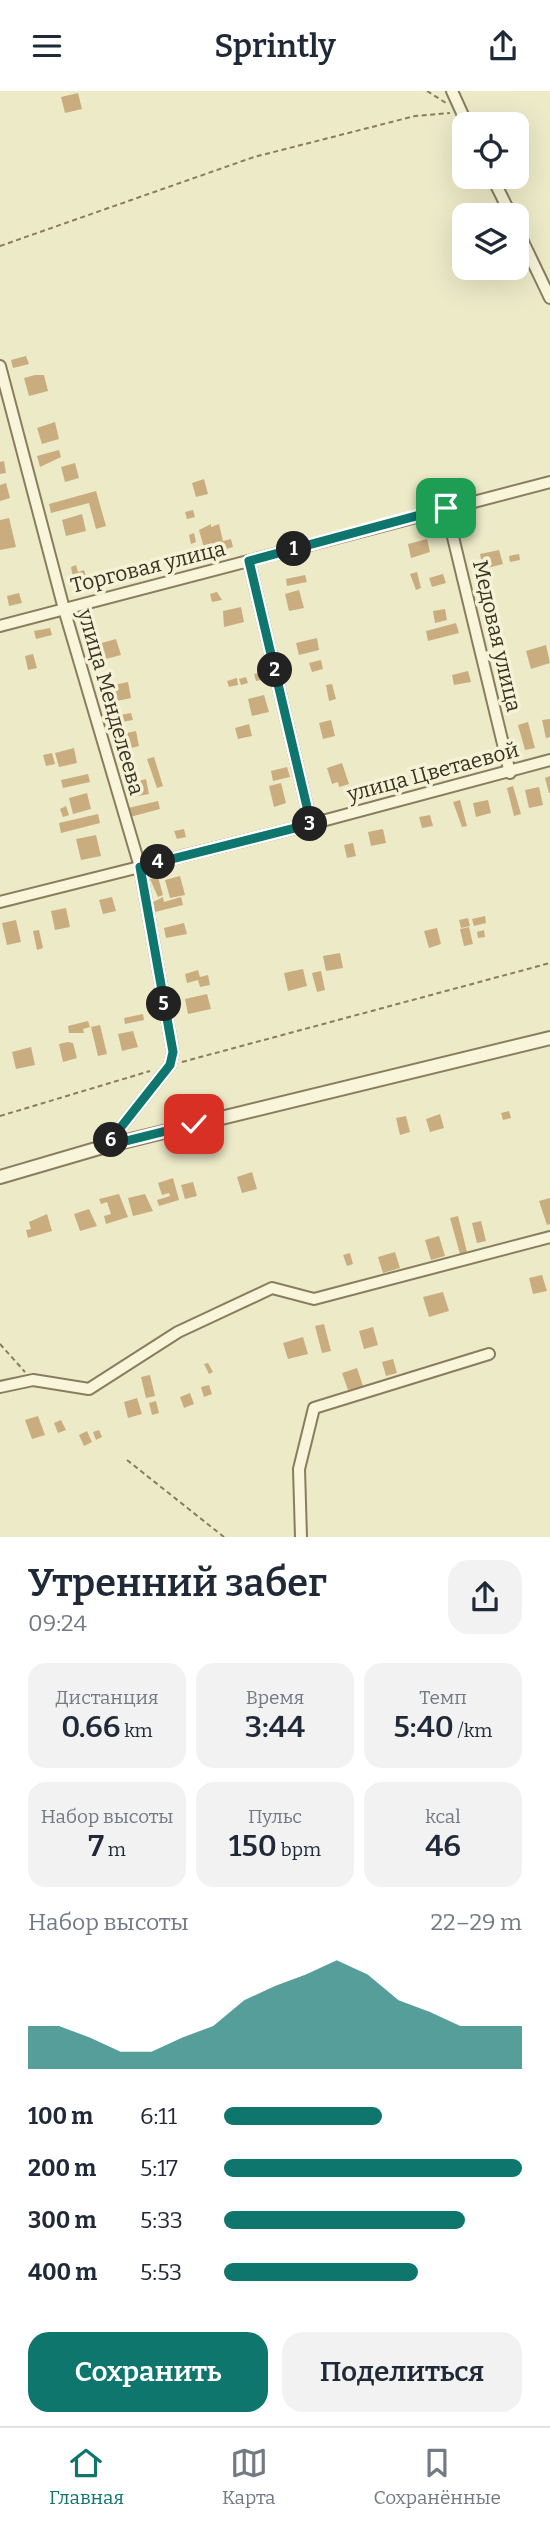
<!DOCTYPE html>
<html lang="ru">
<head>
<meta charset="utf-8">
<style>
	body { margin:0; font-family:Bitter,serif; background:#f2f2f3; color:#1f2937; height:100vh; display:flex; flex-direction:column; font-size:26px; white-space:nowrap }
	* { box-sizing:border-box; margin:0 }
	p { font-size:23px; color:#747a83 }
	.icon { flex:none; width:38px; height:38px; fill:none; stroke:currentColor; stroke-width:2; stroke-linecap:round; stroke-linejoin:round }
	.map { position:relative; height:1446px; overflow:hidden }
	.details { display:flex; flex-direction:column; background:#fff; flex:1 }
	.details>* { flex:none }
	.buttons { position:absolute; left:452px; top:21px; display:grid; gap:14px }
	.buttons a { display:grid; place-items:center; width:77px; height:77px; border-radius:14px; background:#fff; box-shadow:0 7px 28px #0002; font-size:35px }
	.pin { position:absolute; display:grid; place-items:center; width:60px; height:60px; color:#fff; margin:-30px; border-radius:14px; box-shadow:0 4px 10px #0006 }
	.km { position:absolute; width:35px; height:35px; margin:-18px; border-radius:50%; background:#222; color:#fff; font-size:19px; line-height:35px; text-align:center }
	.round { display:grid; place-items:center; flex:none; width:74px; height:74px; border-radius:21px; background:#f2f2f3 }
	.summary { display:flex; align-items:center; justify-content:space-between; height:119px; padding:0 28px }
	h1 { font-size:38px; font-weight:600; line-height:52px }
	.metrics { display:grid; grid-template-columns:repeat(3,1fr); gap:10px; height:119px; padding:7px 28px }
	.metrics div { display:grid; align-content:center; border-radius:18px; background:#f2f2f3; text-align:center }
	.metrics b { font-size:30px; font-weight:600 }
	.metrics small { font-size:19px; font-weight:400 }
	.metrics p { font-size:19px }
	.chart { height:196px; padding:14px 28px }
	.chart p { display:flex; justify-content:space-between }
	.chart svg { width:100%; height:126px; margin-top:7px; fill:#0f766e; opacity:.7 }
	.action { display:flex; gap:14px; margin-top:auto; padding:14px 28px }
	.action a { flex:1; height:80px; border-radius:21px; background:#0f766e; color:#fff; font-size:28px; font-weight:600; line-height:80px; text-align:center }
	.action a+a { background:#f2f2f3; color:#1f2937 }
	ul { padding:0 28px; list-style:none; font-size:23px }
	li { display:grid; grid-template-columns:112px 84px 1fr; align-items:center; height:52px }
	li i { height:18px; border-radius:9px; background:#0f766e }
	header { display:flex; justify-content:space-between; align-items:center; height:91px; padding:0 28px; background:#fff; font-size:32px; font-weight:600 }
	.dock { display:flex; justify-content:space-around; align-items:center; height:98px; border-top:2px solid #e0e1e3; background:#fff; font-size:19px; color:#747a83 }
	.dock a { display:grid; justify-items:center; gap:4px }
	.dock .active { color:#0f766e }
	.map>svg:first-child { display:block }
</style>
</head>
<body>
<header><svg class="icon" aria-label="menu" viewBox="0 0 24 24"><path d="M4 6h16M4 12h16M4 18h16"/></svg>Sprintly<svg class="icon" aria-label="share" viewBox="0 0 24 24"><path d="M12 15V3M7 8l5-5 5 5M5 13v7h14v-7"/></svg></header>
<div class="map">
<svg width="550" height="1446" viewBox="0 0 550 1446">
	<rect width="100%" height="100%" fill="#edeac8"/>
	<g fill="#caad7f">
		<polygon points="78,2 82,18 65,22 61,6"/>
		<polygon points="26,265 29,273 13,277 11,269"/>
		<polygon points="35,284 44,284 48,300 29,305 24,287"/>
		<polygon points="55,331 59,348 42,353 37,337"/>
		<polygon points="59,359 61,366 40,376 37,365"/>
		<polygon points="4,370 6,382 0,383 0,371"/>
		<polygon points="75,372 79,387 65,391 61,376"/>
		<polygon points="204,388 208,403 196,406 192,392"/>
		<polygon points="6,392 10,407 0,410 0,394"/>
		<polygon points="96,400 106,435 96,438 89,412 51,422 49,413"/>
		<polygon points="193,419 195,426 187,428 185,421"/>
		<polygon points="82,423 86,440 66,445 62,429"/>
		<polygon points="9,427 16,456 0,459 0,429"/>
		<polygon points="211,433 211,436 219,433 223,450 231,448 233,456 206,464 199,439"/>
		<polygon points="194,442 196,451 191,453 189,444"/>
		<polygon points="427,448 430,461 411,467 408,453"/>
		<polygon points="499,459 503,473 483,478 480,463"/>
		<polygon points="519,463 520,469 510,471 509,465"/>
		<polygon points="76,474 78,481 84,479 89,495 75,499 71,476"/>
		<polygon points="417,481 421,497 416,499 410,483"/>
		<polygon points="443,483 446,492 432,496 429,487"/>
		<polygon points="305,484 307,491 287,495 286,488"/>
		<polygon points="299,499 304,517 289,520 285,503"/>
		<polygon points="217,501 222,509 212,511 210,503"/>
		<polygon points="19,502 22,512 9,515 7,505"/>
		<polygon points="241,516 244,531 224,536 223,520"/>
		<polygon points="445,518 447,529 435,532 433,520"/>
		<polygon points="456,532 459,542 428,550 426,540"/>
		<polygon points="50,537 52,544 36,548 34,540"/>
		<polygon points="317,547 319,559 299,564 296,552"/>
		<polygon points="116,548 121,564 102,569 98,553"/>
		<polygon points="546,554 550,572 531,578 526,560"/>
		<polygon points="33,563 37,577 28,579 25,565"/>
		<polygon points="321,569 323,578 312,581 309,572"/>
		<polygon points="468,580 471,591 454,594 452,584"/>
		<polygon points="265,581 267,588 256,590 254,583"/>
		<polygon points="246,586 248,592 241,594 239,588"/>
		<polygon points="237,587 238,594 229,596 227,590"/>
		<polygon points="128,591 131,607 112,611 109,595"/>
		<polygon points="332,593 336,608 329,610 326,594"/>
		<polygon points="264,604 269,621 252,625 248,608"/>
		<polygon points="118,622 121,631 107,635 105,625"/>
		<polygon points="131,622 133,629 122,631 121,624"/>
		<polygon points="550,628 550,646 546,647 542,629"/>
		<polygon points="331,629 335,645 323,648 319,632"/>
		<polygon points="528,631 535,657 525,659 518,634"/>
		<polygon points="249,633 252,645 238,648 235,637"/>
		<polygon points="136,640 139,655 120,660 116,644"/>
		<polygon points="74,657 77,672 59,676 55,662"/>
		<polygon points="52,662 55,673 46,675 43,664"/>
		<polygon points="154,666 163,695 157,697 147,668"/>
		<polygon points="342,672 349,693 339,696 338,691 332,693 327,677"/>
		<polygon points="287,676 290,686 273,690 271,680"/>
		<polygon points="88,683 90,691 63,697 61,689"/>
		<polygon points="550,685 550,702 549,702 545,687"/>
		<polygon points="146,688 149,703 133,706 130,692"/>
		<polygon points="281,692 286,712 274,716 269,695"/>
		<polygon points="513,695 521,723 514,725 507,697"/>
		<polygon points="539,696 543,714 529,717 525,699"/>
		<polygon points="87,702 91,718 73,723 69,707"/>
		<polygon points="460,709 467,735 462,736 453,711"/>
		<polygon points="488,709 491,722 476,726 473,712"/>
		<polygon points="158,710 160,718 130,726 128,717"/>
		<polygon points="66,715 69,724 63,726 60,718"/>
		<polygon points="98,723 100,732 61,742 59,732"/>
		<polygon points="430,724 433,735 422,737 419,726"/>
		<polygon points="184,738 186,746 177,748 174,740"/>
		<polygon points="383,738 386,752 371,755 368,741"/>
		<polygon points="96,744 101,765 81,769 76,748"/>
		<polygon points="353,752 356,765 347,767 344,754"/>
		<polygon points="180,785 185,804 170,807 165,789"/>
		<polygon points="158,786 163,804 158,806 150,788"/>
		<polygon points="112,806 116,820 103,823 99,809"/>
		<polygon points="163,806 164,811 181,806 183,814 155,821 153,811"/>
		<polygon points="66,817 70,836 55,839 51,820"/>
		<polygon points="485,825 486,832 474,835 472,828"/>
		<polygon points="468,827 470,835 461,837 459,829"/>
		<polygon points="16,829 21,851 7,854 2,832"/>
		<polygon points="184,832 187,843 166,847 164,837"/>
		<polygon points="469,836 473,853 464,855 460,838"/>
		<polygon points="437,837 441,853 429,857 424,840"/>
		<polygon points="39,839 43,857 37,859 33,840"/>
		<polygon points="484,839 485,846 478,847 477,841"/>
		<polygon points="340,862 343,877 326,880 323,865"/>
		<polygon points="303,878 307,895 288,900 284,882"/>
		<polygon points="198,879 200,886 208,884 210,894 200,896 198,889 187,892 185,883"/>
		<polygon points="321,880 325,899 317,901 312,882"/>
		<polygon points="207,903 211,918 188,923 185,908"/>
		<polygon points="143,923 144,929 125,933 124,927"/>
		<polygon points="88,930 90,936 83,938 84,942 69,942 68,935"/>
		<polygon points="100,934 107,963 98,965 91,936"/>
		<polygon points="133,940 138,956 122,960 118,943"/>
		<polygon points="68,951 73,952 77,967 63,971 59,953"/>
		<polygon points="31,956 35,974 16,978 12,961"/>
		<polygon points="509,1020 511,1027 503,1029 501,1022"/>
		<polygon points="440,1023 444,1037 430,1041 426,1028"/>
		<polygon points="406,1025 410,1041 400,1044 396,1027"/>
		<polygon points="252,1081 257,1098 242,1102 237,1086"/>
		<polygon points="173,1087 179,1109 159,1115 157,1109 170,1105 169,1102 162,1104 158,1092"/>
		<polygon points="193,1091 197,1105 185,1108 181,1094"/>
		<polygon points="119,1103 128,1126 106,1133 104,1125 111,1123 107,1111 101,1113 99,1108"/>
		<polygon points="145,1103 153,1120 133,1125 128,1107"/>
		<polygon points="550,1107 550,1133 547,1134 539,1110"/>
		<polygon points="89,1118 97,1135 80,1140 74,1123"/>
		<polygon points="47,1123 52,1140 28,1147 26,1139 31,1138 29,1131"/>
		<polygon points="458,1125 467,1161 460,1163 450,1127"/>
		<polygon points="481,1130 486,1150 477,1152 472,1132"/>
		<polygon points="439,1145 445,1165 431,1169 425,1149"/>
		<polygon points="395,1161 400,1177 383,1182 378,1166"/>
		<polygon points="350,1162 353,1173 347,1175 343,1164"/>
		<polygon points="542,1184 547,1200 533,1203 529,1187"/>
		<polygon points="443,1201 449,1220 429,1226 423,1206"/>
		<polygon points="324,1233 331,1260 322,1262 315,1235"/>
		<polygon points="373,1236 378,1254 364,1258 359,1240"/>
		<polygon points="303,1246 308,1263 288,1268 283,1252"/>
		<polygon points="393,1268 397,1282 386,1285 382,1271"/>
		<polygon points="208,1272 213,1281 209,1283 204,1273"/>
		<polygon points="357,1277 363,1295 348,1299 342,1282"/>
		<polygon points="150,1284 155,1305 146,1307 141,1286"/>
		<polygon points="209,1294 212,1303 204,1306 201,1296"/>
		<polygon points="190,1302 194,1313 184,1317 180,1306"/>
		<polygon points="137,1307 142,1323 128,1327 124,1311"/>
		<polygon points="156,1310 159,1322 152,1324 149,1312"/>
		<polygon points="38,1325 45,1344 32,1348 25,1329"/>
		<polygon points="61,1329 66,1339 58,1342 54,1332"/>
		<polygon points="99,1339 102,1346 96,1349 93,1341"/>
		<polygon points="87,1340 92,1351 84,1355 79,1344"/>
	</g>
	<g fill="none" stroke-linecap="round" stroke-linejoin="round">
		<defs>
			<g id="minor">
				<polyline points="452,0 467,33"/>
				<polyline points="492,86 511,124"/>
				<polyline points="516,136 550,207"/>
				<polyline points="0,275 64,518 140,776 173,961 170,974 106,1055"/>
				<polyline points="446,417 510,682"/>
				<polyline points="249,470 311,733"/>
				<polyline points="0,535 550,391"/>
				<polyline points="0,811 311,733 550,669"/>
				<polyline points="0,1296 33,1289 89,1298 178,1241 272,1197 314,1208 550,1146"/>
				<polyline points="301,1446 299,1378 314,1317 489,1263"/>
			</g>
			<polyline id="tertiary" points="0,1086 106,1055 550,947"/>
		</defs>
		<use href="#minor" stroke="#897d5d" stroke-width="14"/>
		<use href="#tertiary" stroke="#897d5d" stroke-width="16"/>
		<g stroke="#897d5d" stroke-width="2" stroke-dasharray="5 3.5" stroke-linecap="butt">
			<polyline points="427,0 446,12"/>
			<polyline points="0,155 254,66 415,25 450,22"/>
			<polyline points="182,971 550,872"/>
			<polyline points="0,1025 150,980"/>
			<polyline points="0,1253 25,1281"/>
			<polyline points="127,1369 224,1446"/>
		</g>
		<use href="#minor" stroke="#f8f5db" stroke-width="10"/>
		<use href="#tertiary" stroke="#f8f5db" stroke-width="12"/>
	</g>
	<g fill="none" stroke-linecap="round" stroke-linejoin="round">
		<defs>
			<polyline id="route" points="194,1033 106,1055 170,974 173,961 140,776 311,733 249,470 446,417"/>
		</defs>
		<use href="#route" stroke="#fff" stroke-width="14"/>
		<use href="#route" stroke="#0f766e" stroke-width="9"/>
	</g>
	<g text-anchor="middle" stroke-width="7" stroke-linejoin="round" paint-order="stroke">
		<g font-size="21" fill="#393220" stroke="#f5f2d7">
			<text transform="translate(148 476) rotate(-14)" y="7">Торговая улица</text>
			<text transform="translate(497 545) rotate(77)" y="7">Медовая улица</text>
			<text transform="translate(111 611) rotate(74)" y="7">улица Менделеева</text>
			<text transform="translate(433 681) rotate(-15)" y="7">улица Цветаевой</text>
		</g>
	</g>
</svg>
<div class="buttons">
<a><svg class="icon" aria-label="locate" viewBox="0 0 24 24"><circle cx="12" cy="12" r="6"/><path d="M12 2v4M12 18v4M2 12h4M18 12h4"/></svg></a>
<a><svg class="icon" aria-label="layers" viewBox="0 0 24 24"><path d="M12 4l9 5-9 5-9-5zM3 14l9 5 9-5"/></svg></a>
</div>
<div class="pin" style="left:446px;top:417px;background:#1e9e55"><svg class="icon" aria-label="arrive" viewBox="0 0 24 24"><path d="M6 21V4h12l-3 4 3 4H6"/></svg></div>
<div class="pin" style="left:194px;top:1033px;background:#d93025"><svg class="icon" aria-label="check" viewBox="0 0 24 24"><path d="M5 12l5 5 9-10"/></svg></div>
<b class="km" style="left:294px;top:458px">1</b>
<b class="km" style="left:275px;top:579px">2</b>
<b class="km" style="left:310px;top:733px">3</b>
<b class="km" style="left:158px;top:771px">4</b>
<b class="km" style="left:164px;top:913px">5</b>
<b class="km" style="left:111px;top:1049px">6</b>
</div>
<section class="details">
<div class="summary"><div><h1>Утренний забег</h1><p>09:24</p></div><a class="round"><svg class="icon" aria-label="share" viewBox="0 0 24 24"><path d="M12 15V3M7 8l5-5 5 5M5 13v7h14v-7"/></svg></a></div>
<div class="metrics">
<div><p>Дистанция</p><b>0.66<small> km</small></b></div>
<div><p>Время</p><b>3:44</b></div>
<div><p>Темп</p><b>5:40<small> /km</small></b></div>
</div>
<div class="metrics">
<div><p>Набор высоты</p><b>7<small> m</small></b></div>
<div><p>Пульс</p><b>150<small> bpm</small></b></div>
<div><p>kcal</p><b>46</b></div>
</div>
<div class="chart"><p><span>Набор высоты</span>22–29 m</p>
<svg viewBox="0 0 160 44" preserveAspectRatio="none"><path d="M0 44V29L10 29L20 33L30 38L40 38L50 33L60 29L70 20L80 15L90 11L100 6L110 11L120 20L130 24L140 29L150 29L160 29V44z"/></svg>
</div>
<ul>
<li><b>100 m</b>6:11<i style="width:53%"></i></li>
<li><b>200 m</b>5:17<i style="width:100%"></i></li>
<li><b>300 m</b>5:33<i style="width:81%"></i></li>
<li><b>400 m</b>5:53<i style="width:65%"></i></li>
</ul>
<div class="action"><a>Сохранить</a><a>Поделиться</a></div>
</section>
<nav class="dock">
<a class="active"><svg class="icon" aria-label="home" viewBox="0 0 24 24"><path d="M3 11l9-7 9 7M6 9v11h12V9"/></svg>Главная</a>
<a><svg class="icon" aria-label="map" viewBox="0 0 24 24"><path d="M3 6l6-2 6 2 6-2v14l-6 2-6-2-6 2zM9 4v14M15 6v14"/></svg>Карта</a>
<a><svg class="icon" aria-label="saved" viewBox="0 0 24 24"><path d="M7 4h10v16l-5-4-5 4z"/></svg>Сохранённые</a>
</nav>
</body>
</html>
